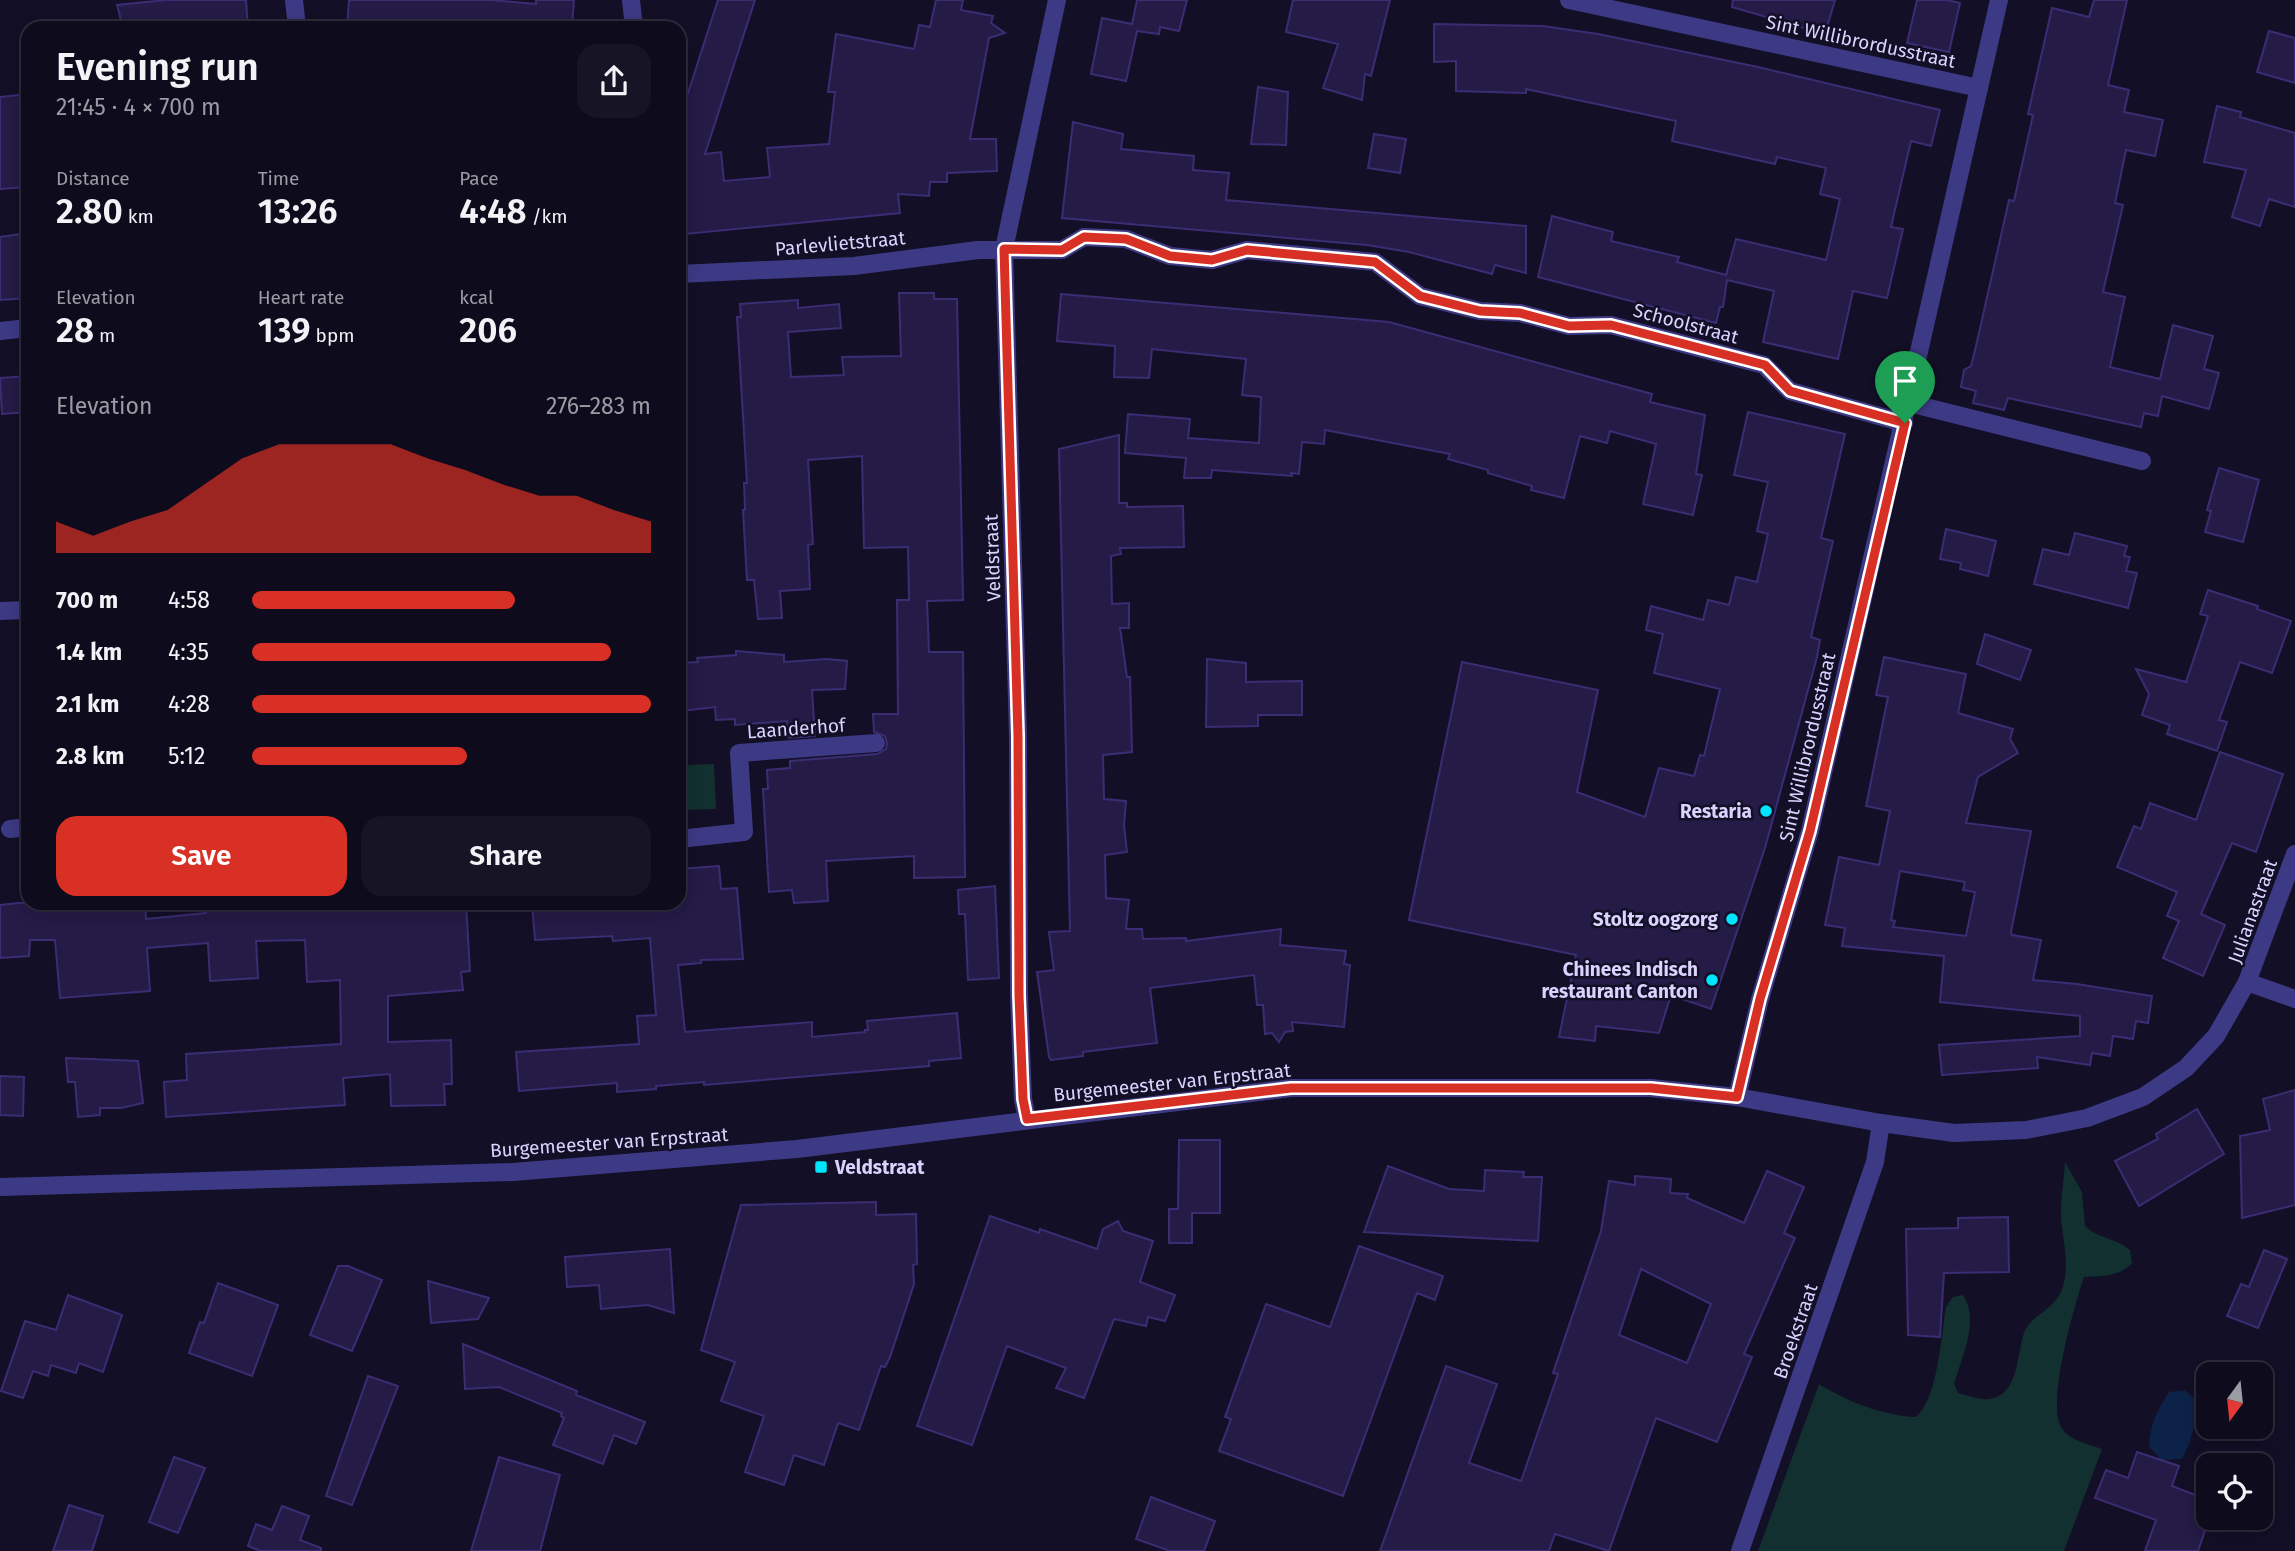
<!DOCTYPE html>
<html lang="en">
<head>
<meta charset="utf-8">
<style>
	body { margin:0; font-family:"Fira Sans",sans-serif; background:#171425; color:#f1f3f6; height:100vh; display:flex; flex-direction:column; font-size:26px; white-space:nowrap }
	* { box-sizing:border-box; margin:0 }
	p { font-size:23px; color:#9b9ba3 }
	.icon { flex:none; width:38px; height:38px; fill:none; stroke:currentColor; stroke-width:2; stroke-linecap:round; stroke-linejoin:round }
	.map { position:relative; flex:1; overflow:hidden }
	.details { position:absolute; left:21px; top:21px; width:665px; height:889px; display:flex; flex-direction:column; background:#0e0b1c; border-radius:21px; box-shadow:0 4px 18px #0003,0 0 0 2px #2e2b3b }
	.details>* { flex:none }
	.needle { width:46px; rotate:195deg }
	.buttons { position:absolute; left:2196px; top:1362px; display:grid; gap:14px }
	.buttons a { display:grid; place-items:center; width:77px; height:77px; border-radius:14px; background:#0e0b1c; box-shadow:0 4px 18px #0003,0 0 0 2px #2e2b3b; font-size:35px }
	.pin { position:absolute; display:grid; place-items:center; width:60px; height:60px; color:#fff; margin:-72px -30px; border-radius:50% 50% 50% 0; rotate:-45deg; box-shadow:0 0 7px #0007 }
	.pin .icon { rotate:45deg }
	.round { display:grid; place-items:center; flex:none; width:74px; height:74px; border-radius:21px; background:#171425 }
	.summary { display:flex; align-items:center; justify-content:space-between; height:119px; padding:0 35px }
	h1 { font-size:38px; font-weight:600; line-height:52px }
	.metrics { display:grid; grid-template-columns:repeat(3,1fr); gap:10px; height:119px; padding:7px 35px }
	.metrics div { display:grid; align-content:center }
	.metrics b { font-size:35px; font-weight:600 }
	.metrics small { font-size:19px; font-weight:400 }
	.metrics p { font-size:19px }
	.chart { height:196px; padding:14px 35px }
	.chart p { display:flex; justify-content:space-between }
	.chart svg { width:100%; height:126px; margin-top:7px; fill:#d93025; opacity:.7 }
	.action { display:flex; gap:14px; margin-top:auto; padding:14px 35px }
	.action a { flex:1; height:80px; border-radius:21px; background:#d93025; color:#fff; font-size:28px; font-weight:600; line-height:80px; text-align:center }
	.action a+a { background:#171425; color:#f1f3f6 }
	ul { padding:0 35px; list-style:none; font-size:23px }
	li { display:grid; grid-template-columns:112px 84px 1fr; align-items:center; height:52px }
	li i { height:18px; border-radius:9px; background:#d93025 }
	.map>svg:first-child { display:block }
</style>
</head>
<body>
<div class="map">
<svg width="2295" height="1551" viewBox="0 0 2295 1551">
	<rect width="100%" height="100%" fill="#130f26"/>
	<g fill="#12302f">
		<polygon points="714,764 716,809 682,810 680,791 688,790 686,765"/>
		<path d="M2065,1162L2082,1192L2085,1226C2098,1239 2117,1238 2130,1250L2132,1263C2120,1277 2101,1276 2084,1277C2075,1304 2044,1408 2063,1430C2071,1441 2089,1444 2102,1449L2064,1551H1758L1819,1384C1846,1401 1884,1416 1916,1417C1938,1398 1941,1336 1946,1307L1953,1297L1963,1295C1980,1321 1962,1356 1954,1384L1958,1393C1967,1395 1980,1400 1989,1399C2019,1396 2017,1353 2024,1333C2030,1315 2054,1311 2062,1289C2071,1266 2062,1239 2061,1215C2061,1197 2064,1179 2065,1162Z"/>
	</g>
	<path fill="#0c2248" d="M2185,1390L2197,1401C2196,1422 2192,1441 2182,1459L2161,1460L2149,1446C2150,1425 2157,1410 2169,1392Z"/>
	<g fill="#241b47" stroke="#3b2d73" stroke-width="2" fill-rule="evenodd">
		<polygon points="166,0 246,0 248,28 123,28 117,5"/>
		<polygon points="349,0 491,0 536,4 536,0 574,0 572,28 347,28"/>
		<polygon points="718,0 755,0 705,154 721,152 724,181 770,177 767,148 829,144 835,92 828,92 836,34 914,49 919,25 930,27 936,0 963,0 961,10 993,16 991,23 1005,33 989,38 970,139 996,139 997,171 947,173 947,182 930,182 929,196 898,194 900,213 685,234 684,219 679,219 679,121"/>
		<polygon points="1137,0 1187,0 1179,31 1160,27 1159,34 1137,31 1126,81 1091,74 1102,18 1132,24"/>
		<polygon points="1293,0 1390,0 1371,76 1365,74 1362,100 1323,88 1338,44 1286,32"/>
		<polygon points="1733,0 1835,0 1825,34 1732,7"/>
		<polygon points="1917,0 1947,0 1960,3 1949,52 1907,43"/>
		<polygon points="2094,0 2127,0 2108,85 2129,90 2124,112 2163,120 2155,156 2126,150 2115,203 2123,205 2103,292 2125,297 2110,367 2160,379 2173,325 2213,336 2204,369 2219,373 2209,409 2162,396 2158,416 2144,413 2141,427 2008,398 2004,410 1973,403 1976,391 1961,387 1964,370 1971,366 1976,346 2009,200 2014,201 2033,115 2028,114 2052,8 2089,17"/>
		<polygon points="1434,24 1543,26 1598,34 1758,67 1940,110 1931,146 1911,141 1891,227 1903,229 1887,298 1853,291 1838,359 1763,342 1774,291 1727,280 1723,307 1720,307 1716,323 1538,277 1552,216 1613,232 1611,241 1679,257 1677,262 1726,275 1736,239 1826,260 1840,199 1820,194 1826,168 1777,157 1775,164 1672,141 1676,121 1526,89 1526,93 1456,91 1456,61 1434,62"/>
		<polygon points="2269,31 2295,38 2295,83 2257,72"/>
		<polygon points="1258,87 1288,92 1286,145 1251,144"/>
		<polygon points="28,94 28,187 0,189 0,97"/>
		<polygon points="2217,106 2241,112 2240,117 2295,133 2295,207 2269,199 2260,226 2232,217 2246,170 2204,162"/>
		<polygon points="1073,122 1123,134 1121,149 1194,156 1193,170 1229,173 1226,200 1526,226 1526,273 1495,265 1492,274 1409,252 1367,245 1062,218"/>
		<polygon points="1374,134 1406,139 1400,173 1368,168"/>
		<polygon points="28,233 28,298 0,300 0,237"/>
		<polygon points="899,293 934,293 934,299 957,299 963,600 927,601 929,652 963,652 965,877 914,878 914,856 826,861 828,901 794,903 792,890 769,892 763,789 768,789 767,770 790,768 790,761 877,754 886,749 887,743 885,736 874,732 873,714 898,714 897,600 909,600 908,547 864,548 862,456 808,460 813,544 808,545 810,589 780,591 782,618 758,619 754,580 747,580 743,510 745,510 744,483 747,483 737,317 741,317 740,304 798,300 798,308 839,304 841,328 788,332 791,377 844,375 842,357 901,356"/>
		<polygon points="1061,294 1389,322 1652,394 1650,402 1705,415 1696,474 1702,475 1693,515 1643,504 1656,444 1610,431 1607,443 1580,436 1564,498 1531,490 1532,486 1488,473 1488,470 1448,459 1450,454 1325,430 1324,444 1302,442 1299,474 1291,473 1292,476 1212,470 1211,478 1184,478 1186,458 1125,453 1128,414 1190,419 1188,438 1259,443 1261,397 1242,395 1246,359 1152,349 1149,378 1114,377 1115,346 1057,341"/>
		<polygon points="28,376 28,412 2,414 0,378"/>
		<polygon points="1748,412 1845,434 1821,538 1833,541 1811,637 1820,640 1817,657 1765,848 1711,1009 1671,995 1659,1033 1596,1026 1595,1041 1559,1037 1576,955 1409,920 1462,662 1598,690 1577,792 1645,817 1659,768 1694,776 1700,755 1704,756 1720,689 1654,673 1663,634 1646,630 1651,606 1703,620 1708,600 1729,605 1736,577 1757,582 1768,534 1757,531 1768,482 1734,475"/>
		<polygon points="1119,435 1119,503 1127,503 1127,507 1183,506 1184,547 1120,548 1121,554 1111,556 1112,604 1129,603 1129,628 1120,628 1127,677 1130,677 1132,752 1103,755 1104,799 1126,801 1124,825 1127,852 1105,855 1106,898 1129,900 1126,929 1142,929 1143,939 1186,938 1186,941 1281,929 1280,945 1346,951 1344,964 1350,965 1344,1027 1292,1022 1293,1031 1285,1032 1279,1042 1272,1033 1265,1034 1263,1005 1257,1005 1254,975 1150,988 1157,1043 1083,1052 1083,1056 1051,1060 1049,1057 1037,972 1054,970 1049,932 1070,931 1059,449"/>
		<polygon points="2219,468 2259,480 2243,542 2205,532 2211,511 2207,510"/>
		<polygon points="1946,529 1996,541 1988,576 1960,569 1961,563 1940,559"/>
		<polygon points="2075,533 2127,546 2124,556 2130,557 2126,571 2137,573 2128,608 2034,584 2043,549 2069,555"/>
		<polygon points="2208,590 2258,606 2257,609 2291,621 2272,673 2240,662 2219,720 2227,722 2217,751 2167,734 2170,725 2142,715 2149,694 2136,669 2186,682 2208,616 2200,614"/>
		<polygon points="1985,634 2031,650 2020,680 1977,664"/>
		<polygon points="736,651 784,655 784,662 827,659 847,661 845,689 812,690 815,736 789,738 787,721 735,725 735,719 716,720 715,707 682,711 679,663 698,662 697,658 736,655"/>
		<path d="M1884,657L1966,674L1958,713L2013,729L2010,739L2018,753L1978,777L1966,823L2031,831L2011,932L2012,935L2041,940L2033,980L2077,984L2152,996L2148,1023L2136,1021L2133,1039L2113,1036L2110,1056L2092,1053L2090,1065L2037,1057L2038,1068L1942,1075L1939,1045L2080,1036V1016L1940,1002L1944,956L1842,946L1845,928L1825,925L1839,857L1879,865L1890,811L1866,806L1888,697L1876,695ZM1900,871L1965,882L1963,890L1975,892L1966,936L1893,927L1895,921L1891,920Z"/>
		<polygon points="1207,659 1246,663 1246,682 1302,681 1302,715 1258,715 1258,726 1206,727"/>
		<polygon points="2220,752 2283,774 2256,852 2232,843 2201,914 2225,925 2203,976 2163,958 2179,921 2167,916 2177,892 2117,867 2134,826 2141,829 2150,803 2196,820"/>
		<polygon points="719,866 721,889 737,888 743,959 701,960 701,963 678,965 685,1032 812,1022 812,1037 865,1032 865,1030 868,1030 867,1021 957,1013 961,1058 929,1061 929,1066 704,1085 704,1082 656,1086 656,1089 617,1092 617,1083 519,1091 516,1052 639,1044 637,1016 656,1015 650,938 613,941 612,936 535,940 532,903 679,903 679,869"/>
		<polygon points="995,886 999,978 968,980 965,914 959,914 958,890"/>
		<polygon points="18,903 145,903 146,919 206,913 205,903 466,903 470,971 461,972 463,990 388,996 388,1042 451,1040 452,1084 444,1084 445,1105 391,1106 390,1074 343,1078 345,1105 166,1117 164,1082 187,1080 186,1054 341,1044 340,980 307,982 305,940 256,941 258,978 210,981 208,943 147,948 150,991 60,998 55,940 30,940 29,956 0,958 0,905"/>
		<polygon points="66,1058 138,1061 143,1103 121,1108 100,1108 100,1115 78,1117 75,1082 68,1082"/>
		<polygon points="0,1076 24,1077 23,1116 0,1115"/>
		<polygon points="2295,1090 2295,1205 2242,1218 2240,1136 2270,1130 2263,1099"/>
		<polygon points="2197,1109 2224,1154 2139,1206 2115,1161 2158,1139 2156,1134"/>
		<polygon points="1179,1140 1220,1140 1220,1213 1192,1213 1192,1243 1169,1243 1169,1209 1178,1209"/>
		<polygon points="1388,1166 1449,1189 1484,1191 1485,1170 1524,1172 1523,1177 1542,1177 1538,1241 1364,1232"/>
		<path d="M1767,1171L1804,1187L1784,1233L1795,1238L1744,1354L1752,1357L1717,1442L1656,1418L1609,1551L1555,1534L1549,1551H1380L1446,1366L1497,1384L1469,1463L1521,1481L1558,1374L1553,1373L1601,1231L1609,1181L1635,1185V1176L1671,1179L1670,1193L1688,1194L1687,1198L1744,1223ZM1641,1269L1711,1304L1687,1363L1619,1335Z"/>
		<polygon points="876,1202 876,1215 916,1214 917,1264 913,1265 914,1284 890,1357 885,1367 881,1366 859,1430 838,1423 824,1465 794,1455 784,1485 745,1472 764,1416 721,1401 735,1362 701,1350 741,1205"/>
		<polygon points="990,1216 1039,1233 1040,1229 1097,1249 1103,1229 1118,1221 1123,1231 1153,1241 1140,1282 1175,1295 1165,1321 1148,1317 1146,1326 1114,1319 1084,1398 1056,1388 1066,1368 1007,1346 972,1445 917,1426"/>
		<polygon points="2008,1217 2009,1272 1944,1273 1940,1337 1908,1335 1906,1229 1958,1228 1958,1218"/>
		<polygon points="1359,1246 1443,1276 1435,1300 1417,1293 1343,1496 1219,1451 1231,1419 1225,1417 1266,1304 1330,1327"/>
		<polygon points="670,1249 674,1313 648,1305 601,1309 599,1285 567,1287 565,1257"/>
		<polygon points="2264,1250 2287,1259 2258,1328 2227,1316 2241,1284 2249,1287"/>
		<polygon points="338,1266 348,1266 382,1280 352,1351 310,1335"/>
		<polygon points="428,1281 489,1298 478,1319 431,1323"/>
		<polygon points="218,1283 278,1305 252,1376 189,1353 200,1322 204,1323"/>
		<polygon points="68,1295 122,1315 103,1372 79,1363 76,1373 51,1365 48,1376 33,1371 23,1398 1,1391 25,1321 56,1330"/>
		<polygon points="463,1344 577,1391 576,1395 645,1422 636,1444 614,1435 603,1464 553,1445 564,1418 561,1416 562,1413 499,1387 465,1389"/>
		<polygon points="368,1376 398,1386 352,1505 326,1496"/>
		<polygon points="2137,1452 2179,1466 2172,1486 2208,1500 2208,1522 2198,1551 2145,1551 2156,1520 2095,1498 2106,1470 2128,1478"/>
		<polygon points="174,1457 205,1468 178,1533 149,1522"/>
		<polygon points="499,1457 560,1475 540,1551 471,1551"/>
		<polygon points="1151,1497 1215,1521 1204,1551 1170,1551 1136,1539"/>
		<polygon points="69,1505 103,1516 92,1551 53,1551"/>
		<polygon points="282,1506 309,1516 300,1540 321,1548 321,1551 261,1551 248,1546 256,1524 272,1530"/>
	</g>
	<g fill="none" stroke-linecap="round" stroke-linejoin="round">
		<g stroke="#3d3a85" stroke-width="18">
			<polyline points="294,0 297,28"/>
			<polyline points="631,0 634,28"/>
			<polyline points="1569,0 1979,88"/>
			<polyline points="679,274 854,266 978,250 1062,250 1084,237 1126,239 1170,256 1212,260 1247,250 1375,262 1420,296 1480,311 1520,313 1569,326 1611,325 1764,365 1790,391 1904,423"/>
			<polyline points="0,331 28,328"/>
			<polyline points="1909,403 2142,461"/>
			<polyline points="0,611 28,610"/>
			<polyline points="10,829 28,827"/>
			<polyline points="679,839 744,832 739,753 876,743"/>
			<polyline points="2247,982 2295,999"/>
			<polyline points="1737,1097 1760,999 1810,831 1999,0"/>
			<polyline points="1027,1119 1023,1099 1019,995 1018,736 1004,249 1057,0"/>
			<polyline points="0,1187 513,1172 797,1149 1291,1088 1651,1088 1737,1097 1881,1123 1954,1133 2026,1130 2087,1118 2143,1097 2186,1068 2216,1036 2247,982 2295,854"/>
			<polyline points="1740,1551 1875,1162 1881,1123"/>
		</g>
	</g>
	<g fill="none" stroke-linecap="round" stroke-linejoin="round">
		<defs>
			<polygon id="route" points="1084,237 1126,239 1170,256 1212,260 1247,250 1375,262 1420,296 1480,311 1520,313 1569,326 1611,325 1765,365 1790,391 1905,423 1810,831 1760,999 1737,1097 1651,1088 1291,1088 1027,1119 1023,1099 1019,995 1018,736 1004,249 1062,250"/>
		</defs>
		<use href="#route" stroke="#fff" stroke-width="14"/>
		<use href="#route" stroke="#d93025" stroke-width="9"/>
	</g>
	<g fill="#00e5ff" stroke="#130f26" stroke-width="2.5">
		<circle cx="1766" cy="811" r="7"/>
		<circle cx="1732" cy="919" r="7"/>
		<circle cx="1712" cy="980" r="7"/>
		<rect x="814" y="1160" width="14" height="14" rx="3.5"/>
	</g>
	<g text-anchor="middle" stroke-width="5" stroke-linejoin="round" paint-order="stroke">
		<g font-size="19" fill="#d9d4ff" stroke="#130f26">
			<text transform="translate(1861 41) rotate(12)" y="7">Sint Willibrordusstraat</text>
			<text transform="translate(840 243) rotate(-5)" y="7">Parlevlietstraat</text>
			<text transform="translate(1686 323) rotate(15)" y="7">Schoolstraat</text>
			<text transform="translate(992 558) rotate(-92)" y="7">Veldstraat</text>
			<text transform="translate(796 728) rotate(-4)" y="7">Laanderhof</text>
			<text transform="translate(1807 747) rotate(-77)" y="7">Sint Willibrordusstraat</text>
			<text transform="translate(2252 911) rotate(-70)" y="7">Julianastraat</text>
			<text transform="translate(1172 1082) rotate(-6)" y="7">Burgemeester van Erpstraat</text>
			<text transform="translate(609 1142) rotate(-4)" y="7">Burgemeester van Erpstraat</text>
			<text transform="translate(1795 1331) rotate(-71)" y="7">Broekstraat</text>
		</g>
		<g font-size="19" font-weight="bold" fill="#d9d4ff" stroke="#130f26" text-anchor="end">
			<text x="1752" y="818">Restaria</text>
			<text x="1718" y="926">Stoltz oogzorg</text>
			<text x="1698" y="976">Chinees Indisch<tspan x="1698" dy="22">restaurant Canton</tspan></text>
			<text x="835" y="1174" text-anchor="start">Veldstraat</text>
		</g>
	</g>
</svg>
<div class="buttons">
<a><svg class="needle" viewBox="-14 -14 28 28"><path d="M0-13l5 13h-10z" fill="#e53935"/><path d="M0 13l5-13h-10z" fill="#9b9ba3"/></svg></a>
<a><svg class="icon" aria-label="locate" viewBox="0 0 24 24"><circle cx="12" cy="12" r="6"/><path d="M12 2v4M12 18v4M2 12h4M18 12h4"/></svg></a>
</div>
<div class="pin" style="left:1905px;top:423px;background:#1e9e55"><svg class="icon" aria-label="arrive" viewBox="0 0 24 24"><path d="M6 21V4h12l-3 4 3 4H6"/></svg></div>
<section class="details">
<div class="summary"><div><h1>Evening run</h1><p>21:45 · 4 × 700 m</p></div><a class="round"><svg class="icon" aria-label="share" viewBox="0 0 24 24"><path d="M12 15V3M7 8l5-5 5 5M5 13v7h14v-7"/></svg></a></div>
<div class="metrics">
<div><p>Distance</p><b>2.80<small> km</small></b></div>
<div><p>Time</p><b>13:26</b></div>
<div><p>Pace</p><b>4:48<small> /km</small></b></div>
</div>
<div class="metrics">
<div><p>Elevation</p><b>28<small> m</small></b></div>
<div><p>Heart rate</p><b>139<small> bpm</small></b></div>
<div><p>kcal</p><b>206</b></div>
</div>
<div class="chart"><p><span>Elevation</span>276–283 m</p>
<svg viewBox="0 0 160 44" preserveAspectRatio="none"><path d="M0 44V33L10 38L20 33L30 29L40 20L50 11L60 6L70 6L80 6L90 6L100 11L110 15L120 20L130 24L140 24L150 29L160 33V44z"/></svg>
</div>
<ul>
<li><b>700 m</b>4:58<i style="width:66%"></i></li>
<li><b>1.4 km</b>4:35<i style="width:90%"></i></li>
<li><b>2.1 km</b>4:28<i style="width:100%"></i></li>
<li><b>2.8 km</b>5:12<i style="width:54%"></i></li>
</ul>
<div class="action"><a>Save</a><a>Share</a></div>
</section>
</div>
</body>
</html>
